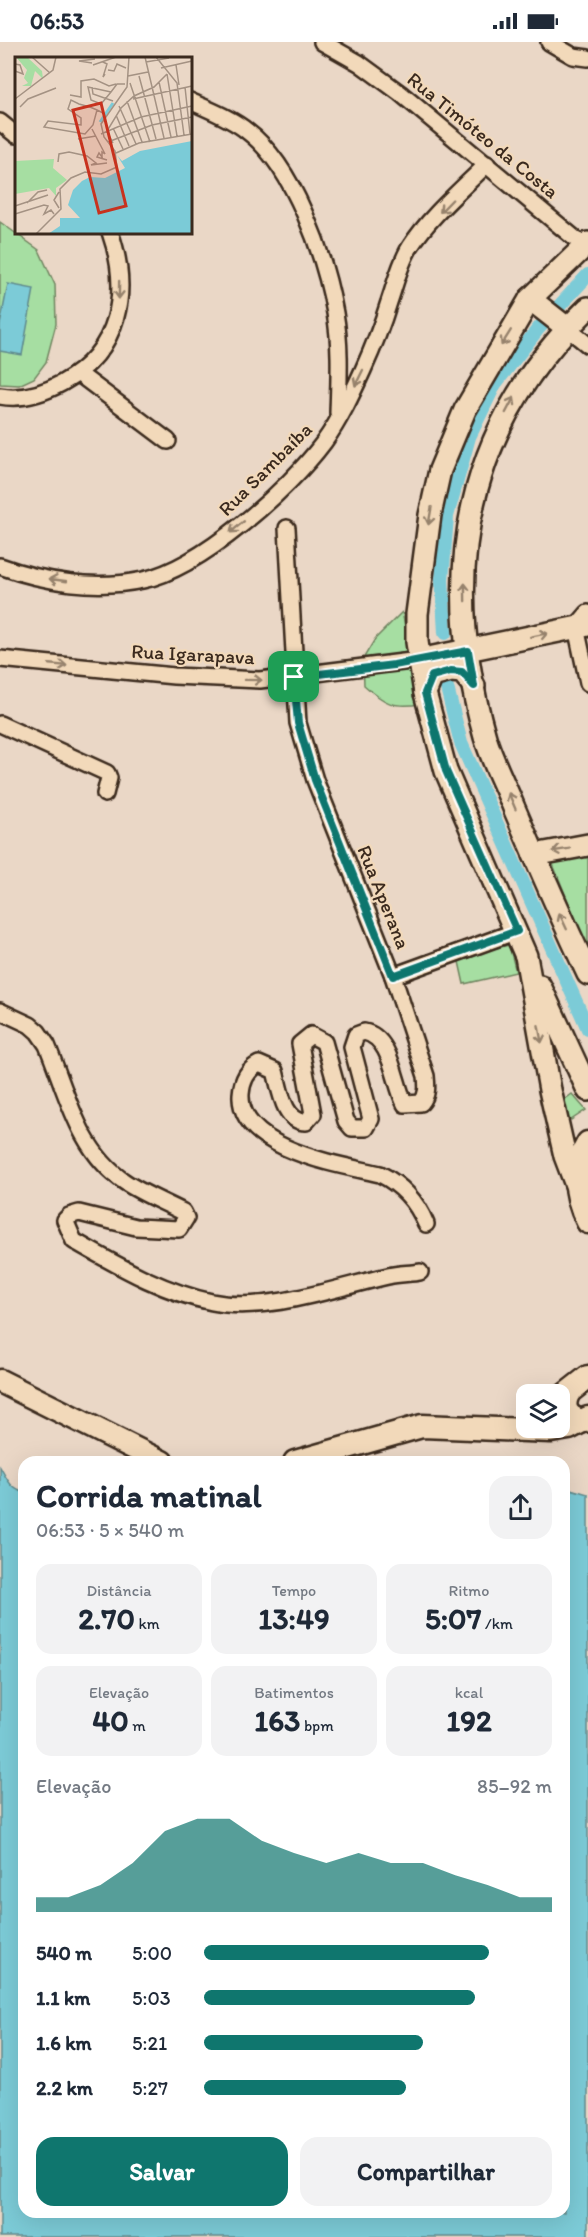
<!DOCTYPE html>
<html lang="pt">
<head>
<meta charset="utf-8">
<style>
	body { margin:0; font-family:Itim,sans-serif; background:#f2f2f3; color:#1f2937; height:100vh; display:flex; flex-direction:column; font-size:22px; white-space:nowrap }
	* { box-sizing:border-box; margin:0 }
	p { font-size:20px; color:#747a83 }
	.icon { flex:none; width:33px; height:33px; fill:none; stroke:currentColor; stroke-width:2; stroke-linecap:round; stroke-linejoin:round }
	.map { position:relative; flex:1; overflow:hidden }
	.panel { position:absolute; left:18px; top:1414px; width:552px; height:762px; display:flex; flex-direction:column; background:#fff; border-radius:18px; box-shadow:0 6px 24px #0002 }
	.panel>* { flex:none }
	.tools { position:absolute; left:516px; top:1342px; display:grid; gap:12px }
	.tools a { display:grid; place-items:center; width:54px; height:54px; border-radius:12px; background:#fff; box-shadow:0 6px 24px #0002; font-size:30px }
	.pin { position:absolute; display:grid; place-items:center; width:51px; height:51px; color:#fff; margin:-26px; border-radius:12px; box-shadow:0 3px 9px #0006 }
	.round { display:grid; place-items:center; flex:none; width:63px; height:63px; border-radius:18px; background:#f2f2f3 }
	.overview { display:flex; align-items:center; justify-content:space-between; height:102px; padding:0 18px }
	h1 { font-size:33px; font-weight:700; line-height:45px }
	.metrics { display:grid; grid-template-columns:repeat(3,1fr); gap:9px; height:102px; padding:6px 18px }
	.metrics div { display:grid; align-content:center; border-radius:15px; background:#f2f2f3; text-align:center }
	.metrics b { font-size:30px; font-weight:700 }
	.metrics small { font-size:16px; font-weight:400 }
	.metrics p { font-size:16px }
	.chart { height:168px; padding:12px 18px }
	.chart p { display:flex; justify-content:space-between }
	.chart svg { width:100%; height:108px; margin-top:6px; fill:#0f766e; opacity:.7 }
	.cta { display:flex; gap:12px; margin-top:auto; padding:12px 18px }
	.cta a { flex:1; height:69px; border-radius:18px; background:#0f766e; color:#fff; font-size:24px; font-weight:700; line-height:69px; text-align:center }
	.cta a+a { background:#f2f2f3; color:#1f2937 }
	ul { padding:0 18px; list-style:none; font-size:20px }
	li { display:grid; grid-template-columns:96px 72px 1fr; align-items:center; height:45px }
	li i { height:15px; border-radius:8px; background:#0f766e }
	.status { display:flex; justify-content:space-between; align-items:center; height:42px; padding:0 30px; background:#fff; direction:ltr }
	.status svg { height:16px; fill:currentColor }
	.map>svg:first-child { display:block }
</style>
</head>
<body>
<div class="status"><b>06:53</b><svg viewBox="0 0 49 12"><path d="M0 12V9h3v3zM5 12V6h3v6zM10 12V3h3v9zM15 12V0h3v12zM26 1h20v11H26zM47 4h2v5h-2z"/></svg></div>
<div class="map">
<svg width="588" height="2195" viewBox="0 0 588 2195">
	<rect width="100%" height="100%" fill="#ead7c6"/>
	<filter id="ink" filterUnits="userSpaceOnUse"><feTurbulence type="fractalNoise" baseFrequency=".0167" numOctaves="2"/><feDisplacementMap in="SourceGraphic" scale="12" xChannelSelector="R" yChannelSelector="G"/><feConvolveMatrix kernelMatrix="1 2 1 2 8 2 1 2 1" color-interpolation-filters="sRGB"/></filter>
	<g filter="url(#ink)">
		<g fill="#a6dea2" stroke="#708460" stroke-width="1.5">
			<polygon points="0,180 39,208 55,243 56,282 46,320 34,336 19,343 0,342"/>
			<path d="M402,570L421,662C393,666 385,662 364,643L363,617L375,597Z"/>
			<polygon points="588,814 588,908 552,820"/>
			<polygon points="509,903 516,930 464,942 458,915"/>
			<polygon points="572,1052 586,1068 571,1078 566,1076 564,1058"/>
		</g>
		<g fill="#7bcbd7" stroke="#618b8d" stroke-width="1.5">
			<polygon points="8,242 34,247 22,313 0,309 0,283"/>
			<path d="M0,1425C6,1435 11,1448 24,1450V2170H564V1445L588,1452V2195H0Z"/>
		</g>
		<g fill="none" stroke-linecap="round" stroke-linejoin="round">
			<g stroke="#7bcbd7" stroke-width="14">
				<polyline points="445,591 442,538 447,474 469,395 495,342 538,287 588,233"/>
				<polyline points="445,638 461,701 588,987"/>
			</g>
			<defs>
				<g id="street">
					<polyline points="322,0 359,21 400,51 584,204"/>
					<polyline points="549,0 573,14 588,16"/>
					<path d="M190,59C209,68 231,76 247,89C294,124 325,215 335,271C341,304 339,338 338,371"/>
					<polyline points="0,80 16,93"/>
					<polyline points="567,286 588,303"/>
					<polyline points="79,332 168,399"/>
					<path d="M0,354C22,358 42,352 62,341C120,309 131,250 110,190"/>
					<path d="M287,486L298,681L315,738L393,934L426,1034C427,1044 428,1053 421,1061L405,1062C394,1041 392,995 364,990L356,993L352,1005L371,1077L366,1086H352L346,1079L324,1000L311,993L300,1002L313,1072L306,1080C283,1080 280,1046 275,1029L259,1022C247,1028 242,1039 241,1052C238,1108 342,1123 380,1132C402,1143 417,1160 426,1182"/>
					<path d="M0,524C44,540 96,548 143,538C201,526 289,447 324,400C340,378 352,352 363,328C373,306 382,283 389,260C395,243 400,221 410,205C430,174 461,148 487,122"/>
					<polyline points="588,571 576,585 588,641"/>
					<polyline points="0,617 174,634 260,638 419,618"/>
					<polyline points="0,682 107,731 109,736 105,752"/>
					<polyline points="393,934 517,889"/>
					<path d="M0,969L30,983L38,990L47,1003C67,1051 79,1110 125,1140C143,1152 164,1160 183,1170L186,1176L179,1187L136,1185L79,1171L69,1174L65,1178L74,1199C117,1223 162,1250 212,1260C266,1271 335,1246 388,1234C399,1231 410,1232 420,1230"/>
				</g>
				<g id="secondary">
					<polyline points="530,257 567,286"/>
					<path d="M588,266C464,385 439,533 485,695C492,719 505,743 514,766C538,822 562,877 588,932"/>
					<polyline points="419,618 588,583"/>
					<polyline points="425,651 432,634 451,629 462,630 474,644"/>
					<polyline points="534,813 588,803"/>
					<polyline points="540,944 588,1048"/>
					<polyline points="576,1143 565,1114 550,1048 526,914 446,729 425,651 417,600 417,572 430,473 440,428 465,368 530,257 588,201"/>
				</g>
				<g id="primary">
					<path d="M588,1101C572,1127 574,1153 588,1180"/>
					<polyline points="0,1339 162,1420"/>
					<path d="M568,1352C561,1367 569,1377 584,1379"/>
					<polyline points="560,1357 588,1335"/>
					<polyline points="295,1420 422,1384 551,1389 569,1386 588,1376"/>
				</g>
			</defs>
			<use href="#street" stroke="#3b2a1e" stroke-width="20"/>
			<use href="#secondary" stroke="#3b2a1e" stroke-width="26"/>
			<use href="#primary" stroke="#3b2a1e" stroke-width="27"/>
			<use href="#street" stroke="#f2d9ba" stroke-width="15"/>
			<use href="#secondary" stroke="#f2d9ba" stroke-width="21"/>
			<use href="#primary" stroke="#f2d9ba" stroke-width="22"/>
		</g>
		<defs><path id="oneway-shaft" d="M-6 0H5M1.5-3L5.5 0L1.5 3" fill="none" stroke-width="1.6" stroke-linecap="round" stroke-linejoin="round" transform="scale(1.5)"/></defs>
		<g stroke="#96826c">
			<use href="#oneway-shaft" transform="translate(446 164) rotate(134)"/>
			<use href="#oneway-shaft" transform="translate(119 248) rotate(91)"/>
			<use href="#oneway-shaft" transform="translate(506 296) rotate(122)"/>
			<use href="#oneway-shaft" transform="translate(359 336) rotate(116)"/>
			<use href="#oneway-shaft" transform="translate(510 363) rotate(-62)"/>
			<use href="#oneway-shaft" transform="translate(430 474) rotate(100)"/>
			<use href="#oneway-shaft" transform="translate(237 485) rotate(140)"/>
			<use href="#oneway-shaft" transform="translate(58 538) rotate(-172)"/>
			<use href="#oneway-shaft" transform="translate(465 550) rotate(-91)"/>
			<use href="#oneway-shaft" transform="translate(539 593) rotate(-12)"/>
			<use href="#oneway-shaft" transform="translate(58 623) rotate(5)"/>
			<use href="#oneway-shaft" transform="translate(253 638) rotate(1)"/>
			<use href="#oneway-shaft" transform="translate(512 759) rotate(-113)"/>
			<use href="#oneway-shaft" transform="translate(561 808) rotate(171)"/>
			<use href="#oneway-shaft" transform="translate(563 879) rotate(-115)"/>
			<use href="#oneway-shaft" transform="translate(540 992) rotate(80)"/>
		</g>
	</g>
	<g fill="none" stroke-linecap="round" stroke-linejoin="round" filter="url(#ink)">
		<defs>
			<polygon id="route" points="468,609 474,644 462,630 451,629 432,634 425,651 446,729 517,889 393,934 315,738 298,681 294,635 394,623"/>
		</defs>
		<use href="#route" stroke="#fff" stroke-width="12"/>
		<use href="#route" stroke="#0f766e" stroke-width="8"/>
	</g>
	<g text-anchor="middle" stroke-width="4.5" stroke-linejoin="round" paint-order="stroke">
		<g font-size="20" fill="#3b2a1e" stroke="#f2d9ba">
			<text transform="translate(483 93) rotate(39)" y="7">Rua Timóteo da Costa</text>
			<text transform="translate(265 427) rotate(-45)" y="7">Rua Sambaíba</text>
			<text transform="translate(193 612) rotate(3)" y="7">Rua Igarapava</text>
			<text transform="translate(384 855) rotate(68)" y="7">Rua Aperana</text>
		</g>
	</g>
	<g transform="translate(15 15)">
		<rect width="177" height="177" fill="#ead7c6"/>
		<path d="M1,0H12L27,14L28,22L20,14L16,29H7L13,26L9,21L12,13ZM39,102L38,111L52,123L41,131V139L34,131L0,137V104Z" fill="#a6dea2"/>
		<path d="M177,84V177H33L45,169V161H65L53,148L58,133L67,124L75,120L90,121L110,111L102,98L107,104L125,94Z" fill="#7bcbd7"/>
		<path fill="none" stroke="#7bcbd7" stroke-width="3" d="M85,65L98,46"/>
		<path fill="none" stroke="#a49283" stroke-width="1.5" d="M17,0L35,16M130,0L149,81M141,0L162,26L169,78M88,5L92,7L88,20L90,17M131,5L154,1M77,6L64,4L80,2M0,7L5,8L8,17L0,14M78,8L101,0M161,8L164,28M146,11L177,4M93,13L99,14L102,7L111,11M152,17L162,79M113,19L133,15M124,19L141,82M144,25L156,80M115,26L135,85M77,30L78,37L98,44M170,30L175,77M96,35L73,30L76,43L86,47L96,35L102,27H110M55,38L66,40V24L79,22L94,29L101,27M0,42L38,13L41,0M118,42L177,29M112,44L127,85M104,49L121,87M5,50L13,42L41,31M82,53L78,68L70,77L29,70L33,64L66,68V61L53,52L56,43L64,47L75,50L82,53L88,56M101,58L114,89M98,71L108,92M77,72L90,97L87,95V100L84,96L82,100L92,103M86,77L126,60L177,49M63,82L81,79M93,85L137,68L177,60M98,86L92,74L106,51L119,39L139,30L152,17M101,96L124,86L177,77M43,105L44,97L54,95L72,99L81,106L76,108L92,106M12,146L23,135L32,133M0,149L33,138M44,151L39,143L44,135M0,157L29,148L33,149L29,157L36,153L39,157M21,177L46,152L45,132L56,121L70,115L86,117L102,110L100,94L89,80L86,67L112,30L114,0"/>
		<path fill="#c8321e" fill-opacity="0.15" stroke="#c8321e" stroke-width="3" d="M86,46L111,149L84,156L58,53Z"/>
		<rect width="177" height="177" fill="none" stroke="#3b2a1e" stroke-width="3"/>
	</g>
</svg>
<div class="tools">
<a><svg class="icon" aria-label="layers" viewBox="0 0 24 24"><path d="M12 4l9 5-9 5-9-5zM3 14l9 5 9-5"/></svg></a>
</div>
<div class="pin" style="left:294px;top:635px;background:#1e9e55"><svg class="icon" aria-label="arrive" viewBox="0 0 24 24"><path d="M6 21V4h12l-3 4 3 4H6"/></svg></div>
<section class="panel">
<div class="overview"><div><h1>Corrida matinal</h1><p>06:53 · 5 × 540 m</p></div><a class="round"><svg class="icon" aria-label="share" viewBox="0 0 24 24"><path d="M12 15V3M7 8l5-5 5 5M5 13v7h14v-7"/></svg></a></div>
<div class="metrics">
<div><p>Distância</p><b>2.70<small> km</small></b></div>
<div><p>Tempo</p><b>13:49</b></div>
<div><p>Ritmo</p><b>5:07<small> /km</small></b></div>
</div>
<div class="metrics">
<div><p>Elevação</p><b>40<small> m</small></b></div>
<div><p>Batimentos</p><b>163<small> bpm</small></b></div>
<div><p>kcal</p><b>192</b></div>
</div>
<div class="chart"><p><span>Elevação</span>85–92 m</p>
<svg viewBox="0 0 160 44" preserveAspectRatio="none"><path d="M0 44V38L10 38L20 33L30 24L40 11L50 6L60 6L70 15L80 20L90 24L100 20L110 24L120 24L130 29L140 33L150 38L160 38V44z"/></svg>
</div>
<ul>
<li><b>540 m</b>5:00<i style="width:82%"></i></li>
<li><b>1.1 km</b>5:03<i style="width:78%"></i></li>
<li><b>1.6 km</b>5:21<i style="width:63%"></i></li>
<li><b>2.2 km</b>5:27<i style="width:58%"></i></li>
</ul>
<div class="cta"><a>Salvar</a><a>Compartilhar</a></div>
</section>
</div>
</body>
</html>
